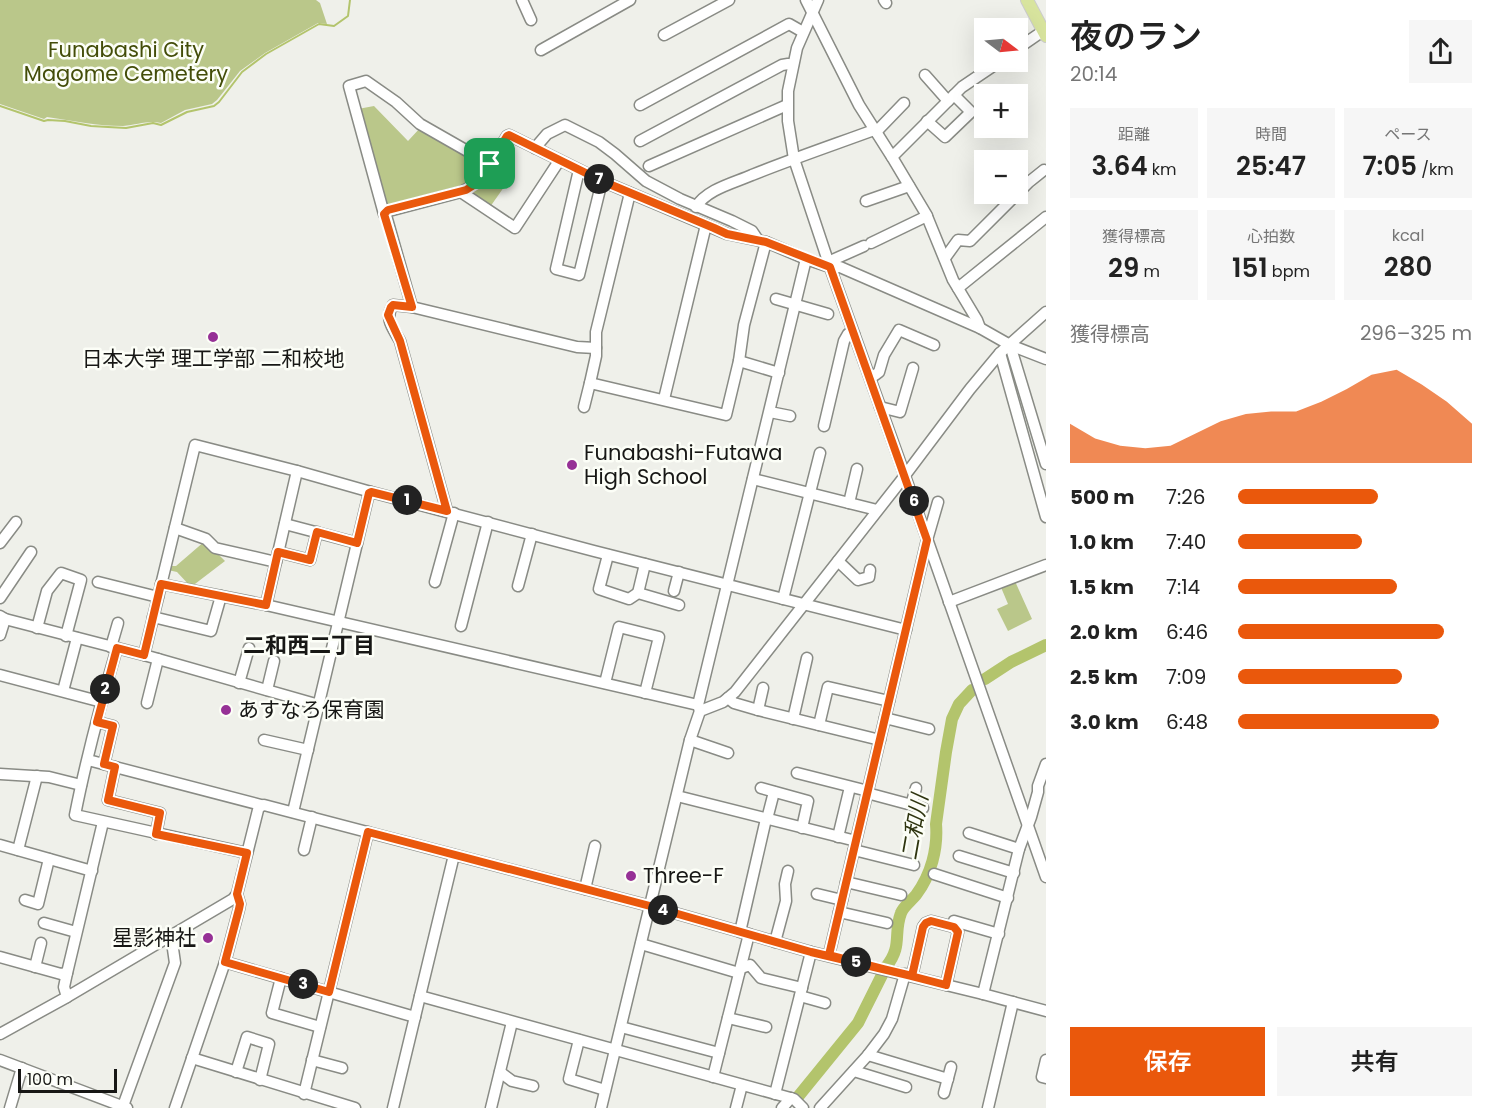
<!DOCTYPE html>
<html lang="ja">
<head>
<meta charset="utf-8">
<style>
	body { margin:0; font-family:Poppins,"Noto Sans JP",sans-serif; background:#f6f6f6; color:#222; height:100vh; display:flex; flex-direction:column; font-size:22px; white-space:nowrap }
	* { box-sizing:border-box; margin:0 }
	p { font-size:20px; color:#767676 }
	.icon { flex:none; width:33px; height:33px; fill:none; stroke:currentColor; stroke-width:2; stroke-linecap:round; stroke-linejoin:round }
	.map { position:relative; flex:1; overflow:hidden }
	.side { display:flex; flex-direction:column; background:#fff; width:450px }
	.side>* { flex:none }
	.needle { width:39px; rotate:106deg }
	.controls { position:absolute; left:974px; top:18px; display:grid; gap:12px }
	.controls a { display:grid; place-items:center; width:54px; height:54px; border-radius:0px; background:#fff; box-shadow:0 6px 24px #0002; font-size:30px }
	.scale { position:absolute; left:18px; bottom:15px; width:99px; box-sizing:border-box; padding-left:6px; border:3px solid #171715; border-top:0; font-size:16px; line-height:21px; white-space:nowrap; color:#171715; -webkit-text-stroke:4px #fcfef7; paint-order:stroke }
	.pin { position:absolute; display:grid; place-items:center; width:51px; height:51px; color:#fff; margin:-26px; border-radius:12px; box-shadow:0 3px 9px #0006 }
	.km { position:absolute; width:30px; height:30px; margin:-15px; border-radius:50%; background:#222; color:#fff; font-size:16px; line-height:30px; text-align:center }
	.round { display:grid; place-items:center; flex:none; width:63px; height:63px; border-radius:0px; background:#f6f6f6 }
	.summary { display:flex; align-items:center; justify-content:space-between; height:102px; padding:0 24px }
	h1 { font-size:33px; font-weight:600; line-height:45px }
	.figures { display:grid; grid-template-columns:repeat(3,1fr); gap:9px; height:102px; padding:6px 24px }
	.figures div { display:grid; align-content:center; border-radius:0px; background:#f6f6f6; text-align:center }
	.figures b { font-size:26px; font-weight:600 }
	.figures small { font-size:16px; font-weight:400 }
	.figures p { font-size:16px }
	.chart { height:168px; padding:12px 24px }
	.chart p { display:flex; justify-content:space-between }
	.chart svg { width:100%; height:108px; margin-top:6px; fill:#ea580c; opacity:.7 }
	.cta { display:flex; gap:12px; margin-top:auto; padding:12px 24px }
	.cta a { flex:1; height:69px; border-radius:0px; background:#ea580c; color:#fff; font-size:24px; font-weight:600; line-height:69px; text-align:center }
	.cta a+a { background:#f6f6f6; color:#222 }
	ul { padding:0 24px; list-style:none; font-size:20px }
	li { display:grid; grid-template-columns:96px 72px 1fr; align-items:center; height:45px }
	li i { height:15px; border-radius:8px; background:#ea580c }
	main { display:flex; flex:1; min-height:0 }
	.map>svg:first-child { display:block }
</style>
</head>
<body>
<main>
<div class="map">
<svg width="1046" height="1108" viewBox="0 0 1046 1108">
	<rect width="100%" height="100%" fill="#eff0ea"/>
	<g fill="#bac78a">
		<path d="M0,0H316L320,3L327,24L318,23L265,53L240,71L217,100L212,104L185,110L161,123C148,120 137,125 123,126C98,126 73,121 47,117L44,119L0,104Z"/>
		<polygon points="374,106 408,141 421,127 484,164 473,180 463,185 384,206 358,109"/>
		<polygon points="494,166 511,177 490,207 474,196 474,190 484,181"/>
		<polygon points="205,541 225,561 191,587 177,572 168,570 169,566 176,566"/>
		<polygon points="1014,579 1032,619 1008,631 997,609 1008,604 1000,585"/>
	</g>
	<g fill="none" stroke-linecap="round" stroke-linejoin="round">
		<polyline stroke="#b3c46c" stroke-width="2" points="0,106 44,121 48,120 65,121 91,126 108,127 126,128 153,123 161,125 187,112 214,106 219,102 242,72 266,54 319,24 334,26 348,16 350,0"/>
		<g stroke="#b3c46c" stroke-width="12">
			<polyline points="985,679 1011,662 1046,645"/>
			<path d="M886,967C903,946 893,934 901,913C903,907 911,901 916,895C931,875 938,849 936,824L946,752L952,719L959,704L972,690"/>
			<polyline points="797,1098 858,1023 884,971"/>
		</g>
		<defs>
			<g id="minor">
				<polyline points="522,0 531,20"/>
				<polyline points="806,0 859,105 892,157 926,214 953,280 977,320 980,328"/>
				<polyline points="818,0 797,48 788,91 788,121 794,159 830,267 900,462 1046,877"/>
				<polyline points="884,0 886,3"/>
				<polyline points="664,35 729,0"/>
				<polyline points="1017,49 1043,31"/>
				<polyline points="541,50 630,0"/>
				<polyline points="925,75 948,101"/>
				<polyline points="640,105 789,24 803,32"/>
				<polyline points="927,121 945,137 971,112 954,95"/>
				<polyline points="876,132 904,103"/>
				<polyline points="640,141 782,65 788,64 793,65"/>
				<polyline points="535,148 547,134 565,125 599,142 615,154 646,181 680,199 732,221 752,231 758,240"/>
				<polyline points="892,157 962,87 999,62"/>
				<polyline points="649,166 787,105"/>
				<polyline points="579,170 556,269 579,275 602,181"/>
				<polyline points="461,192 515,228 559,161"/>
				<polyline points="630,193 596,332 596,356 590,383 726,415 739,361 744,325 766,242"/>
				<polyline points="866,201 909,186"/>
				<path d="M696,207C707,189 734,183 752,175C792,159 833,145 874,130"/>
				<polyline points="384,214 349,86 366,81 396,102 420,124 490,164"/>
				<polyline points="871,243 927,216"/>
				<polyline points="945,258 958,240 970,241 1029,182 1044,170"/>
				<polyline points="828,262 864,246"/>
				<polyline points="958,288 1046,217"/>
				<polyline points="776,299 828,314"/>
				<path d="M412,307L393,305C384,319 393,328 400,341L447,511"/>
				<polyline points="1010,345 1046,464"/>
				<path d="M596,348L577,347L412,307L385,212L461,192C484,182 495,156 507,136L509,135L602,181L727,234L766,242L806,259L830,267H840L980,328L1010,345L1046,359"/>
				<polyline points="1000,353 1046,517"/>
				<polyline points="739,361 779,373"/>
				<polyline points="870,377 875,375 879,372 884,355 899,330 934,345"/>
				<polyline points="664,399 706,225"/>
				<polyline points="584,407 590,383"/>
				<polyline points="880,407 900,412 913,368"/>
				<polyline points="770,412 790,416"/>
				<polyline points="824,426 844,341 848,334 854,334"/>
				<polyline points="753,479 877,510"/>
				<polyline points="849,503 857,469"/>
				<polyline points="285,524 357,543"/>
				<polyline points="175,528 206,539 215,548 276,562"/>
				<polyline points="0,543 16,522"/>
				<polyline points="278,552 310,560 317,532"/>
				<polyline points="608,555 599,589 629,599 638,593 679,605"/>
				<polyline points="838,561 858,580 869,577 870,570"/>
				<polyline points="98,582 158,597"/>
				<polyline points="435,582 454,513"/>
				<polyline points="161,584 266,605 698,705"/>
				<polyline points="518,586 532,534"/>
				<polyline points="674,591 679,572"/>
				<polyline points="638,593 645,564"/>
				<polyline points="0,598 31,552"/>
				<polyline points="783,599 820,453"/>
				<polyline points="949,602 1046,565"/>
				<polyline points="266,605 297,471"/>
				<polyline points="0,616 5,619 144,655 319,705"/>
				<polyline points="153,617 211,631 221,596"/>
				<polyline points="461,626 488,522"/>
				<polyline points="37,628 47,591 61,573 81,580 66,636"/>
				<polyline points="0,635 5,619"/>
				<polyline points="111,647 118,623"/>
				<path d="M117,648C101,703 86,759 75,815L247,853"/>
				<polyline points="144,655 195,445 297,471 371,492"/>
				<polyline points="0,675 102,702"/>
				<polyline points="239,683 249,648"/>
				<polyline points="605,683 619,627 659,637 645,693"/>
				<polyline points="267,690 274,661"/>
				<polyline points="63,691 77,638"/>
				<polyline points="728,698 734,703 758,710 880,740"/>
				<polyline points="147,703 158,659"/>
				<polyline points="758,710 763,688"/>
				<polyline points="700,711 698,705 806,259"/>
				<polyline points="885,718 929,729"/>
				<polyline points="793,719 807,658"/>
				<polyline points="97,722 113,726 104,764"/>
				<polyline points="819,725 828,687 889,701"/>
				<polyline points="264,740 308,750"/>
				<polyline points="690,740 728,753"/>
				<polyline points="88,760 261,805"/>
				<polyline points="115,767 108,800 160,813 156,834"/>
				<polyline points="797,773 868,791"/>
				<polyline points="0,774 49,777 81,785"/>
				<polyline points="761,788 808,801 802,828"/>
				<polyline points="867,793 923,808"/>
				<polyline points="677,796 856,841"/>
				<polyline points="911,805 916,788"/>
				<polyline points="293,812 369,493 371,492 594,551 906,630"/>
				<polyline points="767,819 774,792"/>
				<polyline points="969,833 1019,849"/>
				<polyline points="838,837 850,787"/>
				<polyline points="0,845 92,871"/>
				<polyline points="18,850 37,776"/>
				<polyline points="304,850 312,817"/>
				<polyline points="854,850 914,865"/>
				<polyline points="959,856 1014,873"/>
				<polyline points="934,874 1008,898"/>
				<polyline points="846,882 901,895"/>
				<polyline points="585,889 595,846"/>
				<polyline points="817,894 842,900"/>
				<polyline points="25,900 38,904 49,859"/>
				<polyline points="839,912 887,923"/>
				<polyline points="954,921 999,934"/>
				<polyline points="44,923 76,932"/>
				<polyline points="740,932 766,819"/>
				<polyline points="775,942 786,901 785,884 788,871"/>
				<polyline points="641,944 739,973"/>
				<polyline points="829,955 927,540 938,502"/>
				<polyline points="0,957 61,974 67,973"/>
				<polyline points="225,962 415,1017"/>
				<polyline points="35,967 41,943"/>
				<polyline points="741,968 750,965 761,978 802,988"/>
				<polyline points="912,976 923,927 926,923 931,921 954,927 958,932 946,985"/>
				<polyline points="281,978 272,1013 320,1027"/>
				<polyline points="983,994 1019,849 1031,817 1038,792 1038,786 1046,764"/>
				<polyline points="420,996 794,1099 803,1108"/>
				<polyline points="800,996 825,1003"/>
				<polyline points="67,997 64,987 67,973 103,822"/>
				<polyline points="728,1018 766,1027"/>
				<polyline points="621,1027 719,1053"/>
				<polyline points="0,1034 67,997 233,899 237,894 258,810 259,807 264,805 650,906 811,952 983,994 1046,1011"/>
				<polyline points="579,1040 569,1079 605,1090"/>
				<polyline points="868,1055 948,1079"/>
				<polyline points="192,1058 355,1108"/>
				<polyline points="0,1060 127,1108"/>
				<polyline points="312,1060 342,1068"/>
				<polyline points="1046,1060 1042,1077 1046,1078"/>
				<polyline points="854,1071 906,1087"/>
				<polyline points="236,1072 247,1037 269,1044 260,1080"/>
				<polyline points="500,1072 512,1081 533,1086"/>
				<polyline points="713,1077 749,934"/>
				<polyline points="944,1093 951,1067"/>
				<polyline points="304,1094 368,832"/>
				<polyline points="775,1094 811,952"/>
				<polyline points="123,1106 175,963 172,942 169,937"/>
				<polyline points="10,1108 22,1068"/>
				<polyline points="175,1108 225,962 239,909 240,904 237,894"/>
				<polyline points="393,1108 454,855"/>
				<polyline points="491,1108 512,1022"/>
				<polyline points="601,1108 690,740 700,711 723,702 735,692 900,482 970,389 1000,353 1046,312"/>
				<polyline points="736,1108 742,1085"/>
				<polyline points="782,1108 791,1098"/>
				<polyline points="820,1108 868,1055 884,1034 892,1019 905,974"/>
				<polyline points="988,1108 1013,1002"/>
			</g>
			<polyline id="major" points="1027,0 1046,36"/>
		</defs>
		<use href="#minor" stroke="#898b85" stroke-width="13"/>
		<use href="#major" stroke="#ccc" stroke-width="14"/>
		<use href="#minor" stroke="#fff" stroke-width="10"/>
		<use href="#major" stroke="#d8e49e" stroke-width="12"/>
	</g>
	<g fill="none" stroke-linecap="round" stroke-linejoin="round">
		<defs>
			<path id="route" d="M490,164L477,183L466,190L388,210L384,214L412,307L393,305L391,307L388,315L400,341L447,511L371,492L369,493L357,543L317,532L310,560L278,552L266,605L161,584L144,655L117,648L97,722L113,726L104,764L115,767L108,800L160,813L156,834L247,853L237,894L240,904L239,909L225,962L329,992L368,832L650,906L811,952L912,976L923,927L926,923L931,921L954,927L958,932L946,985C907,975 868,965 829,955L927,540L830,267L766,242L727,234L714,228L602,181L509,135L507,136L490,164"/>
		</defs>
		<use href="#route" stroke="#fff" stroke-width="12"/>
		<use href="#route" stroke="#ea580c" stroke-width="8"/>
	</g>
	<g fill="#963196" stroke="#fcfef7" stroke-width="2">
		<circle cx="213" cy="337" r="6"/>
		<circle cx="572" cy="465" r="6"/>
		<circle cx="226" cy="710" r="6"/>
		<circle cx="631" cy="876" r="6"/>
		<circle cx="208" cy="938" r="6"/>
	</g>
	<g text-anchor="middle" stroke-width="5" stroke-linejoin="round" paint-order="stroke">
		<g font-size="21" fill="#434d09" stroke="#fcfef7">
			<text x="126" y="57">Funabashi City<tspan x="126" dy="24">Magome Cemetery</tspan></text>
		</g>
		<g font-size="21" fill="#171715" stroke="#fcfef7" text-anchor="start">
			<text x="213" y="366" text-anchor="middle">日本大学 理工学部 二和校地</text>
			<text x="584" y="460">Funabashi-Futawa<tspan x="584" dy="24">High School</tspan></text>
			<text x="238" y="717">あすなろ保育園</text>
			<text x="643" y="883">Three-F</text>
			<text x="196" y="945" text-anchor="end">星影神社</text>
		</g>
		<g font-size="22" font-weight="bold" fill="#171715" stroke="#fcfef7">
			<text x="309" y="653">二和西二丁目</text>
		</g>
		<g font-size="22" font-style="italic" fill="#2f3510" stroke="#fcfef7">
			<text transform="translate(914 827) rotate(-80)" y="8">二和川</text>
		</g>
	</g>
</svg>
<div class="controls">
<a><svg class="needle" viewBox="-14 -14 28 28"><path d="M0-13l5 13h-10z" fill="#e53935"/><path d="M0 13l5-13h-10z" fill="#767676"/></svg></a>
<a>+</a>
<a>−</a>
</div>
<div class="scale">100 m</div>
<div class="pin" style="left:490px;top:164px;background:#1e9e55"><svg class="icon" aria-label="arrive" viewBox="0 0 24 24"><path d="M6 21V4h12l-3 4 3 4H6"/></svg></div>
<b class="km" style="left:407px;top:500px">1</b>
<b class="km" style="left:105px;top:689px">2</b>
<b class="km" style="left:303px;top:984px">3</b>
<b class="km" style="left:663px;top:910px">4</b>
<b class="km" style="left:856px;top:962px">5</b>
<b class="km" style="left:914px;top:501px">6</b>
<b class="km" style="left:599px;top:179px">7</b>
</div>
<section class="side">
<div class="summary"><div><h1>夜のラン</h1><p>20:14</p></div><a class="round"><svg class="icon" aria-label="share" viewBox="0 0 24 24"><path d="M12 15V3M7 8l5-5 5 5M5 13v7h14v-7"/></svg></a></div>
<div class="figures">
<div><p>距離</p><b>3.64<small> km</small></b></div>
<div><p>時間</p><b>25:47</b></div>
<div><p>ペース</p><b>7:05<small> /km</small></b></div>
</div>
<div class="figures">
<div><p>獲得標高</p><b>29<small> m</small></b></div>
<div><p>心拍数</p><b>151<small> bpm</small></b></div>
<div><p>kcal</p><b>280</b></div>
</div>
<div class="chart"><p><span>獲得標高</span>296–325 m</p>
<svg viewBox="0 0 160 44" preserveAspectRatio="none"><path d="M0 44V28L10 34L20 37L30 38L40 37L50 32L60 27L70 24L80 23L90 23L100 19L110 14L120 8L130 6L140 12L150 19L160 28V44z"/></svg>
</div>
<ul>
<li><b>500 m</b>7:26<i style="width:60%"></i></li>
<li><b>1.0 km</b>7:40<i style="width:53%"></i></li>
<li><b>1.5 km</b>7:14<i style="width:68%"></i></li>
<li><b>2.0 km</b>6:46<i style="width:88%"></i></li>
<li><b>2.5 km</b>7:09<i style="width:70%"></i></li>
<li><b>3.0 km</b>6:48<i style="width:86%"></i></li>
</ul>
<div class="cta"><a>保存</a><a>共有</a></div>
</section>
</main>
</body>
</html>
